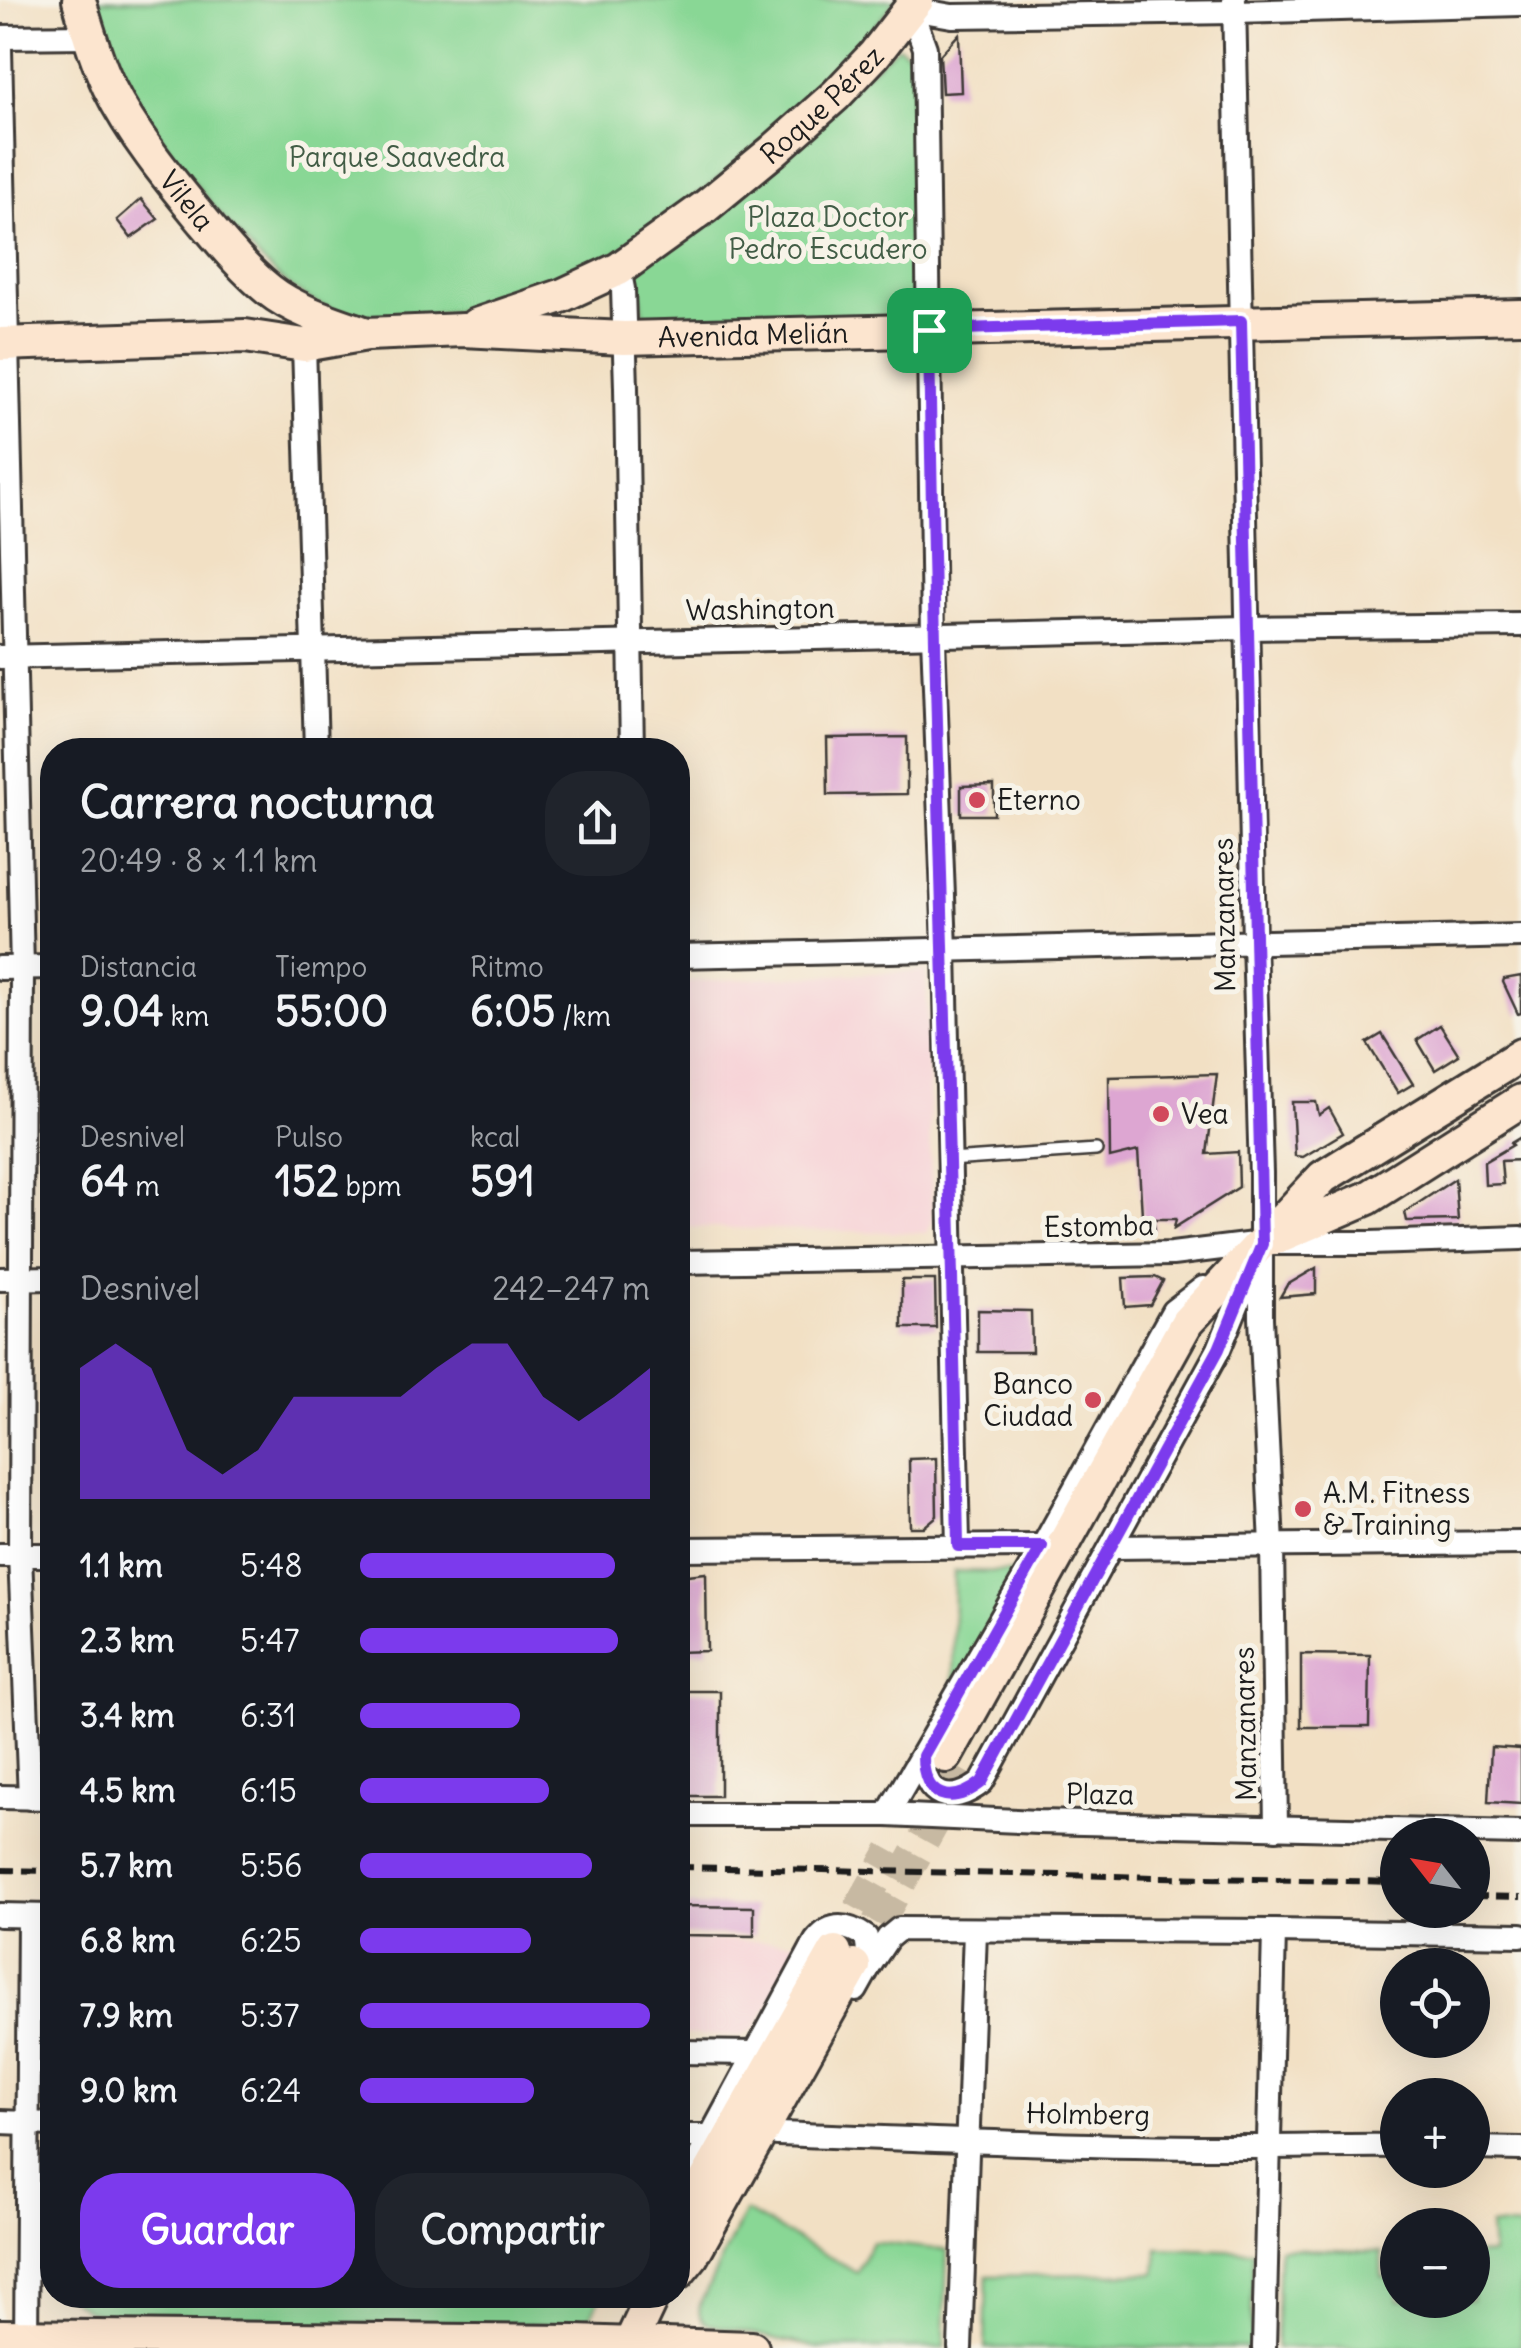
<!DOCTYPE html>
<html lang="es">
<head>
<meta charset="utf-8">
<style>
	body { margin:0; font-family:Delius,sans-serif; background:#20242c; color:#f1f3f6; height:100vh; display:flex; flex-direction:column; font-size:38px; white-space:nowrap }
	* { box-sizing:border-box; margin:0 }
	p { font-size:32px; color:#9ea1a6 }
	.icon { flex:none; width:55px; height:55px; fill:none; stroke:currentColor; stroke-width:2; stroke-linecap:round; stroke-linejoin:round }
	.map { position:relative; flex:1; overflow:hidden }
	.sheet { position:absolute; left:40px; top:738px; width:650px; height:1570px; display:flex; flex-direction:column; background:#171b24; border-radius:40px; box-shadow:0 10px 40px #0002 }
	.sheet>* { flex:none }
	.needle { width:65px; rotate:301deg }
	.tools { position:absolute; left:1380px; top:1818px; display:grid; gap:20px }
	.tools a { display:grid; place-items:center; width:110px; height:110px; border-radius:50%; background:#171b24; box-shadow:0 10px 40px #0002; font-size:50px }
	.pin { position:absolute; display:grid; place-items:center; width:85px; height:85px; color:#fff; margin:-42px; border-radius:20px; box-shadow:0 5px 15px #0006 }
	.round { display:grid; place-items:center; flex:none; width:105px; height:105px; border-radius:40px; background:#20242c }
	.summary { display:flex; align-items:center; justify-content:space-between; height:170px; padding:0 40px }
	h1 { font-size:45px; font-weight:800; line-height:75px }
	.figures { display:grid; grid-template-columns:repeat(3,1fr); gap:15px; height:170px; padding:10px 40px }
	.figures div { display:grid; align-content:center }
	.figures b { font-size:42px; font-weight:800 }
	.figures small { font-size:28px; font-weight:400 }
	.figures p { font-size:28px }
	.chart { height:280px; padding:20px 40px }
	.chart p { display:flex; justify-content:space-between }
	.chart svg { width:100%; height:180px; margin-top:10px; fill:#7c3aed; opacity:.7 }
	.cta { display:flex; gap:20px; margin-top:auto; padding:20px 40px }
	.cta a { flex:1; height:115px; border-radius:40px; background:#7c3aed; color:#fff; font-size:40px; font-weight:800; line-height:115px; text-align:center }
	.cta a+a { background:#20242c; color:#f1f3f6 }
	ul { padding:0 40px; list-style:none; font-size:32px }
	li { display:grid; grid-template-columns:160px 120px 1fr; align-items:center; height:75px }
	li i { height:25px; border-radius:12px; background:#7c3aed }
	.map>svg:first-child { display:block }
</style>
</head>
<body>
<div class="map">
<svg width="1521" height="2348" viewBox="0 0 1521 2348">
	<rect width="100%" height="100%" fill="#f7f3e8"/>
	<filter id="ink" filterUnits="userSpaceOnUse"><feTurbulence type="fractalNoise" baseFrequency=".01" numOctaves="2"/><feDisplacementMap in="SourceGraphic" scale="20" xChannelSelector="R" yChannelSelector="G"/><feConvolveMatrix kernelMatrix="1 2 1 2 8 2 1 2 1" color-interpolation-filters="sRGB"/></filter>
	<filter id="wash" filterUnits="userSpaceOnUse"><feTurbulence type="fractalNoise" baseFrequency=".0048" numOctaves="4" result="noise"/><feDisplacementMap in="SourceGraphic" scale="40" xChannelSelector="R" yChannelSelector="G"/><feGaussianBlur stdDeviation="2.25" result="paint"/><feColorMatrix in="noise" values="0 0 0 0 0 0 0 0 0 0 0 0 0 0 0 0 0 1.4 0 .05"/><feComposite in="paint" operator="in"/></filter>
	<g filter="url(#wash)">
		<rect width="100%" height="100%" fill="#f2e0c4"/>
		<g fill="#f7cfd5">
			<polygon points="926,971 932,1222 926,1233 680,1227 678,1164 678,982"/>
			<polygon points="678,1940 804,1942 755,2029 739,2037 678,2034"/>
		</g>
		<g fill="#89d795" stroke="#527a58" stroke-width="2.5">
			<path d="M94,0H896C832,82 757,152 673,213C643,235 611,259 577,275C566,280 553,283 541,287C498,302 455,314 409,316C377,317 343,317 313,301C272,279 240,237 210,202C159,143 118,74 94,0Z"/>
			<polygon points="898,46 918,59 918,314 912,319 658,328 644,319 637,270"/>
			<polygon points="954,1571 1020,1572 953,1695"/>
			<path d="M745,2211L857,2272L872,2242L947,2250L944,2348H819L707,2324C698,2318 698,2311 701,2302Z"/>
			<polygon points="1490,2226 1521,2228 1521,2348 1276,2348 1279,2248 1381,2252 1382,2277 1397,2279 1398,2300 1472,2300 1473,2255 1492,2254"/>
			<polygon points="1158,2248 1253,2251 1251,2348 985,2348 987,2276 1156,2273"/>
			<polygon points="65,2295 603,2295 584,2325 213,2325 103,2314 88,2311"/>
		</g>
		<g id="blocks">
			<g fill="#dda6d2">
				<polygon points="959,34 961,92 942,93 940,55"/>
				<polygon points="141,199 158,219 131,238 117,220"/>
				<polygon points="907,737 907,794 828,795 827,738"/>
				<polygon points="994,785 994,815 961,815 961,786"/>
				<polygon points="1521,976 1521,1013 1518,1014 1503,982 1504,979"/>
				<polygon points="1440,1025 1459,1055 1435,1070 1417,1040"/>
				<polygon points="1382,1034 1413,1084 1398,1093 1367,1043"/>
				<polygon points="1217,1074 1207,1154 1238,1152 1239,1187 1174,1228 1176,1219 1153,1219 1155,1230 1143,1231 1138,1151 1110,1158 1109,1077"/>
				<polygon points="1292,1102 1316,1102 1319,1115 1329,1108 1343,1133 1303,1157 1295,1156"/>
				<polygon points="1521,1137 1521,1160 1501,1161 1503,1184 1485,1185 1484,1162 1513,1145 1511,1143"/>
				<polygon points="1455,1179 1458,1220 1407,1221 1405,1212"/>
				<polygon points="1316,1268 1316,1294 1280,1297 1287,1285"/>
				<polygon points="1155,1277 1163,1281 1150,1305 1125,1307 1123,1278"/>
				<polygon points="902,1280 935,1280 936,1328 902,1328"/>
				<polygon points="978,1310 1031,1311 1032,1352 978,1352"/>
				<polygon points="936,1458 937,1516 924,1527 910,1527 909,1459"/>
				<polygon points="706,1573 707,1651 678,1652 678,1576"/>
				<polygon points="1301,1654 1370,1655 1369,1727 1301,1727"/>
				<rect x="678" y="1691" width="42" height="105"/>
				<polygon points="1491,1747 1521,1749 1521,1804 1488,1802"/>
				<polygon points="678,1906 754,1907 754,1936 678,1935"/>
			</g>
		</g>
	</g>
	<g filter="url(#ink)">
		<use href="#blocks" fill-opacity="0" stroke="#3c3935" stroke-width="2.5"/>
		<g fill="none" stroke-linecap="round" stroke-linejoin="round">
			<g stroke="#c7b9a2" stroke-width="32" stroke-dasharray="32 16" stroke-linecap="butt">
				<polyline points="835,1952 892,1851"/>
				<polyline points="854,1966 965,1766"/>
			</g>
			<defs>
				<polyline id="lane" points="950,1160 1096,1150"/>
				<g id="street">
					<polyline points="1234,0 1254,942 1261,1173 1261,1318 1272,1545 1276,1828"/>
					<polyline points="0,37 89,36"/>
					<polyline points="0,49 22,968 20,1555 30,1798"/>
					<polyline points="619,269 623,289 626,388 632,750"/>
					<polyline points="304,345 316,750"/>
					<polyline points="0,657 1247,628 1521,625"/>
					<polyline points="678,956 1521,936"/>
					<polyline points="0,968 52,967"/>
					<polyline points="678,1262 1172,1254 1262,1243 1371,1243 1521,1238"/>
					<polyline points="0,1279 52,1278"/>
					<polyline points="958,1546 945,949 933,636 925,48 911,9 952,16 1235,12 1521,4"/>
					<polyline points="1112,1547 1521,1543"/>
					<polyline points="678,1549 1043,1546"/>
					<polyline points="0,1555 52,1555"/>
					<path d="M923,1756C923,1797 951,1807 982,1782L1219,1349L1257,1256"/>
					<polyline points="0,1797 52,1798"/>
					<polyline points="678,1815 887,1815 1038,1822 1521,1833"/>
					<polyline points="887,1815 1043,1546 1173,1311 1203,1288"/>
					<polyline points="0,1915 52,1916"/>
					<polyline points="870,1965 888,1938 899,1929 1274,1931 1521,1935"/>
					<polyline points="678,2052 756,2053"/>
					<polyline points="0,2122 52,2124"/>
					<path d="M777,2134C940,2140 1104,2148 1267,2147C1311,2147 1354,2145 1398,2146"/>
					<polyline points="678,2136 710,2136"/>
					<polyline points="1472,2148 1521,2149"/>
					<path d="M678,2197L816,1941C831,1922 847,1924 866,1937L870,1965L856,1990"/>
					<polyline points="26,2347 29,1916"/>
					<polyline points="960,2348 975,1931"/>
					<polyline points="1264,2348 1274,1931"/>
				</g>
				<g id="secondary">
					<path id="s1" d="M79,0C87,29 96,59 109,87C132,134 168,178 201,218C222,243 244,270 269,290C295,311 336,323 367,334"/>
					<path id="s2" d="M476,325L561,296L619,269L705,207L773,151L836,95L874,55L917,0"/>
					<path id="s3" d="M0,344L245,336L304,345L367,334L463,330L624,338L1521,316"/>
					<polyline points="1275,1238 1368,1198 1521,1101"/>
					<polyline points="946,1756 1187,1322 1323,1177 1521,1055"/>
					<polyline points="678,2229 835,1952"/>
					<polyline points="678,2273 692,2256 854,1966"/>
					<polyline points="0,2336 576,2342 752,2348"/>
					<polyline points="628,2348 653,2295"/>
				</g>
			</defs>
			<use href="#lane" stroke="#3c3935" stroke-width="16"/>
			<use href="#street" stroke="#3c3935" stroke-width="28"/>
			<use href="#secondary" stroke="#3c3935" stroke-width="38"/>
			<use href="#lane" stroke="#fff" stroke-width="11"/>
			<use href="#street" stroke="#fff" stroke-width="22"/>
			<use href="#secondary" stroke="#fce5cf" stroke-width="32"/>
			<g stroke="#1c1c1c" stroke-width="6" stroke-dasharray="15 8" stroke-linecap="butt">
				<polyline points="678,1867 1398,1882"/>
				<polyline points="0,1870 52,1871"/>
				<polyline points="1472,1896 1521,1897"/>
			</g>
		</g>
	</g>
	<g fill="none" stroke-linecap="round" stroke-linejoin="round" filter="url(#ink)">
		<defs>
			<path id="route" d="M1241,321L1262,1244L1219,1349L982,1782C950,1807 923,1797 923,1756L1042,1546H958C951,1141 934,736 929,330Z"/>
		</defs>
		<use href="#route" stroke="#fff" stroke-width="20"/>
		<use href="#route" stroke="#7c3aed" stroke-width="12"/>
	</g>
	<g fill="#d1495b" stroke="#f7f3e8" stroke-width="4">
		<circle cx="977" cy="800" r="10"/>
		<circle cx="1161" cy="1114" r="10"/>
		<circle cx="1093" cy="1400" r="10"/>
		<circle cx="1303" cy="1509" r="10"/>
	</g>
	<g text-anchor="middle" stroke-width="10" stroke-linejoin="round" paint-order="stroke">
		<g font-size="28" fill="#1c1c1c" stroke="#f7f3e8">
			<text dy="10" stroke="none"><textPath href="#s2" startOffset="415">Roque Pérez</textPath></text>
			<text dy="10" stroke="none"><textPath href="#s1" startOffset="230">Vilela</textPath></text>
			<text dy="10" stroke="none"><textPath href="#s3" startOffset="755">Avenida Melián</textPath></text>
			<text transform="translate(760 609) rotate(-1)" y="10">Washington</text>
			<text transform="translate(1224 915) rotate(-91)" y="10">Manzanares</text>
			<text transform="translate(1099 1226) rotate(-1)" y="10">Estomba</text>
			<text transform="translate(1245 1724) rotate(-91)" y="10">Manzanares</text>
			<text transform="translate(1100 1794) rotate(1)" y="10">Plaza</text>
			<text transform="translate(1088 2114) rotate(1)" y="10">Holmberg</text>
		</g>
		<g font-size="28" fill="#425d46" stroke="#f7f3e8">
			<text x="397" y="167">Parque Saavedra</text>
			<text x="828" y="227">Plaza Doctor<tspan x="828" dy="32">Pedro Escudero</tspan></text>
		</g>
		<g font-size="28" fill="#1c1c1c" stroke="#f7f3e8" text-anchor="start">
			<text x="997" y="810">Eterno</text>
			<text x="1181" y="1124">Vea</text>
			<text x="1073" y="1394" text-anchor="end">Banco<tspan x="1073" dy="32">Ciudad</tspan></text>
			<text x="1323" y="1503">A.M. Fitness<tspan x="1323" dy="32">&amp; Training</tspan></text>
		</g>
	</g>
</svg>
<div class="tools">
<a><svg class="needle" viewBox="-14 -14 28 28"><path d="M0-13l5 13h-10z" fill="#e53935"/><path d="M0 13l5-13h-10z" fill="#9ea1a6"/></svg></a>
<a><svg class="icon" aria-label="locate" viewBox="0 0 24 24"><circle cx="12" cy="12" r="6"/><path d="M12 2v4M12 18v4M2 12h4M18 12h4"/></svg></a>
<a>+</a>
<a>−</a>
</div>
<div class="pin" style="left:929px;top:330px;background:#1e9e55"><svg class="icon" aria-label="arrive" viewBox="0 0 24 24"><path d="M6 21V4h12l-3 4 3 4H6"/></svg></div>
<section class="sheet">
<div class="summary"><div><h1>Carrera nocturna</h1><p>20:49 · 8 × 1.1 km</p></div><a class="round"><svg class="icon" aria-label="share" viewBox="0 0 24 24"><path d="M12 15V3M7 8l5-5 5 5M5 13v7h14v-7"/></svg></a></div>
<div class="figures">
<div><p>Distancia</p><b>9.04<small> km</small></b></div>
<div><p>Tiempo</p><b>55:00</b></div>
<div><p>Ritmo</p><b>6:05<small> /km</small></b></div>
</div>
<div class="figures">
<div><p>Desnivel</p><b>64<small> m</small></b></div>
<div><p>Pulso</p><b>152<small> bpm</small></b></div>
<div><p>kcal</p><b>591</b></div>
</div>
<div class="chart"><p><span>Desnivel</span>242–247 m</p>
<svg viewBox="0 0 160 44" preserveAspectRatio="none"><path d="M0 44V12L10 6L20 12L30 32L40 38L50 32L60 19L70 19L80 19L90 19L100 12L110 6L120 6L130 19L140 25L150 19L160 12V44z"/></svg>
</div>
<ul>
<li><b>1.1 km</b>5:48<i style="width:88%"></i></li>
<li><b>2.3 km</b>5:47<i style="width:89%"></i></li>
<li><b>3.4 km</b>6:31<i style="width:55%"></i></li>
<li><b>4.5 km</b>6:15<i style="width:65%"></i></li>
<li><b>5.7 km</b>5:56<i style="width:80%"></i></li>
<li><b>6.8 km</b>6:25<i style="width:59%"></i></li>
<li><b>7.9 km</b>5:37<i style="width:100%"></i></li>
<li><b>9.0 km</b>6:24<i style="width:60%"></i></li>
</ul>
<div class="cta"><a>Guardar</a><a>Compartir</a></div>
</section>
</div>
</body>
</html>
